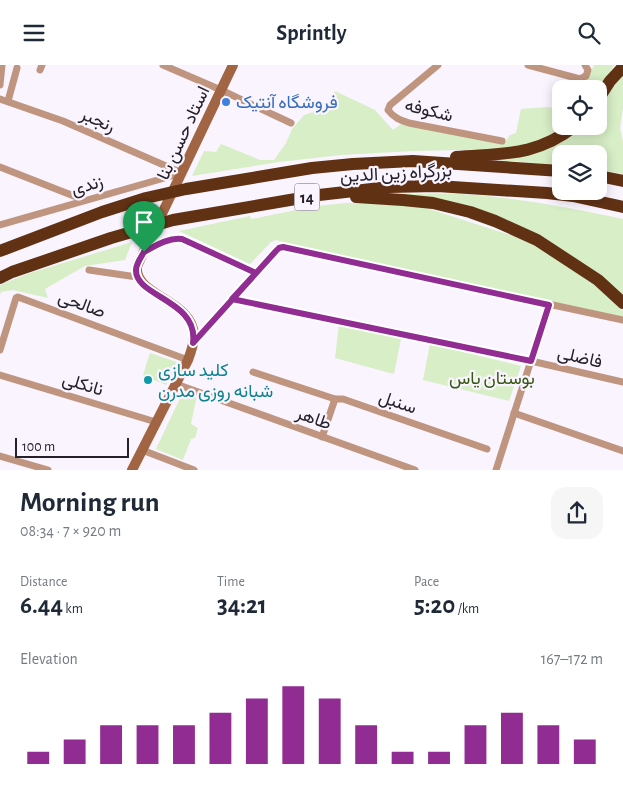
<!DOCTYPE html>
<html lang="en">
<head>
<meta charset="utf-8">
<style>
	body { margin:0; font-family:"Alegreya Sans",Vazirmatn,sans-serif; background:#f6f6f7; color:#1f2937; height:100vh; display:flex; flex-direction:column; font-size:19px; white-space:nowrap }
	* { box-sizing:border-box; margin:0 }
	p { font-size:16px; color:#747a83 }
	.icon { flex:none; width:28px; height:28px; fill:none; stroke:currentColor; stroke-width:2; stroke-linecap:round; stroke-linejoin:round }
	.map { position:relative; height:405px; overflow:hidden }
	.drawer { display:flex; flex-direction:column; background:#fff; flex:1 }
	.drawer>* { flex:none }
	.tools { position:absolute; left:552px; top:15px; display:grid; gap:10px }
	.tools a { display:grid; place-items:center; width:55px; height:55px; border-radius:10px; background:#fff; box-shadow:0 2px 12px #0003; font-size:25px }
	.scale { position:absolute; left:15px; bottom:12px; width:114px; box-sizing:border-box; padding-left:5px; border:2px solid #252029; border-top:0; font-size:14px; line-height:18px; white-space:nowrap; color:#252029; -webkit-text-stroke:4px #f9f4fe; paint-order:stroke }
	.pin { position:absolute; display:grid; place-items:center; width:42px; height:42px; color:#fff; margin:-51px -21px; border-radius:50% 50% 50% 0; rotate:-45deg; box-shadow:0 0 5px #0007 }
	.pin .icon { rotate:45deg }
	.round { display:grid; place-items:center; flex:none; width:52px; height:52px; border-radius:15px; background:#f6f6f7 }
	.head { display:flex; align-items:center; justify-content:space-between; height:85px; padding:0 20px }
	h1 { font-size:28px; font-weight:600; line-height:38px }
	.metrics { display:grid; grid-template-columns:repeat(3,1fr); gap:8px; height:85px; padding:5px 20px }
	.metrics div { display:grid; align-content:center }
	.metrics b { font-size:25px; font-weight:600 }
	.metrics small { font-size:14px; font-weight:400 }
	.metrics p { font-size:14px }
	.chart { height:140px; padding:10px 20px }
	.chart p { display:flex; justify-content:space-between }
	.chart svg { width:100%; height:90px; margin-top:5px; stroke:#912c92; stroke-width:6 }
	header { display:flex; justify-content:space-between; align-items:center; height:65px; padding:0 20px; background:#fff; font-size:22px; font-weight:600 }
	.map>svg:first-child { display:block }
</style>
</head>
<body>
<header><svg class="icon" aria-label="menu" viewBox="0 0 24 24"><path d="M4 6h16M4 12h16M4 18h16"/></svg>Sprintly<svg class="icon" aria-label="search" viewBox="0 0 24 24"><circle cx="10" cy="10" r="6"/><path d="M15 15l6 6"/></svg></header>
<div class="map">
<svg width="623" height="405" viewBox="0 0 623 405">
	<rect width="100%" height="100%" fill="#f9f4fe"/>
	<g fill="#d7eec6">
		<polygon points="594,0 614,0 608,11 599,24 582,24"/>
		<polygon points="623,8 623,43 620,63 623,77 623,109 599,105 599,89 561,89 561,100 482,94 577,66 582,61 599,61 599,42"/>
		<polygon points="335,26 375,45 393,65 401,59 504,79 510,70 516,68 521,44 547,42 561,44 561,61 566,61 536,77 507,84 413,86 341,90 279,97 192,111 204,86 216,87 221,79 260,95 274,95 286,78 292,64 304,50 327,43"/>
		<path d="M401,129C420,129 439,128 459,129C514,132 569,142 623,154V231L556,181Z"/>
		<polygon points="346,138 388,139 423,142 529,176 597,221 623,246 623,256 500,225 321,188 276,175 271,177 250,199 179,166 250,151 251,154 316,141"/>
		<polygon points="132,177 125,195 85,201 45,224 48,233 13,225 1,227 0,230 0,220 27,209"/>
		<polygon points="339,259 401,274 394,309 335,293"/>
		<polygon points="430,279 521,301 509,336 423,315"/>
		<polygon points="150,288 177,297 166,320 143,310"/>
		<polygon points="184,325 197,330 191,359 198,363 195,373 191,374 183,395 156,384"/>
	</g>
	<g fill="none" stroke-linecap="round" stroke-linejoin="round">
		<g stroke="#bf957f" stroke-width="7">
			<polyline points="163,0 221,25 291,58"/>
			<path d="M438,0L390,40L388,45C394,53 400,55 409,58L502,76"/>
			<polyline points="528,0 580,14 586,11 588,5 585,0"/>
			<polyline points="40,5 42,0"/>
			<polyline points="0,20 2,0"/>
			<polyline points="0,34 63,56 182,108"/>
			<polyline points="8,36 17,3"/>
			<polyline points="0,102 84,135"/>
			<polyline points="0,160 182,108"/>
			<polyline points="144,186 164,177 178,173 256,208"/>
			<polyline points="89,205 137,212"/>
			<polyline points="232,234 531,296 623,317"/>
			<polyline points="193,277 276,185 279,183 283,182 623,255"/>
			<polyline points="0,285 16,233 18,232 188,295"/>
			<polyline points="253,307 335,334 343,334 487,384"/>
			<polyline points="0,310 156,357"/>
			<polyline points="176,319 415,405"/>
			<polyline points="514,348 623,386"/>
			<polyline points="322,372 335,334"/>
			<polyline points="142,385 194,405"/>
			<polyline points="0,391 48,405"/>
			<polyline points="496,405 549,239"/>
		</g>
		<path stroke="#a16544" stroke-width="10" d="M132,405L188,295C191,287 194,279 194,271C194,235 133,231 137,201L233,0"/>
		<g stroke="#613114" stroke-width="12">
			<polyline points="599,33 610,16 623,2"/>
			<path d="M456,92C503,88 535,92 575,61"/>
			<polyline points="599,111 623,116"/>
			<polyline points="356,132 403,135 433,138 470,147 495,156 537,175 598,215 623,238"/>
			<polyline points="0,186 102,147 146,133 186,124 312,103 353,99 413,96 561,106"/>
			<polyline points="0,213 12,207 111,173 173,155 319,130 389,122 437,121 547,128 573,131 623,142"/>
		</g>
	</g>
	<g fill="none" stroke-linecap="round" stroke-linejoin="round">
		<defs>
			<path id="route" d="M144,187C141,192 136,199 136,205C135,232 199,235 193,278C221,247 249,216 276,186L279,183L283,182L549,240L531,296L232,234L256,208L182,174C169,172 155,181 144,187"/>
		</defs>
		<use href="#route" stroke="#fff" stroke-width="10"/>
		<use href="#route" stroke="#912c92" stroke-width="6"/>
	</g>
	<circle fill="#3f7fe0" stroke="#f9f4fe" stroke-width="2" cx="226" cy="37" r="5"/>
	<circle fill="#0f9aa8" stroke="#f9f4fe" stroke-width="2" cx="148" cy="315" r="5"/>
	<g text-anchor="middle" stroke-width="4.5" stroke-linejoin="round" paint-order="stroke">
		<rect fill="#f9f4fe" stroke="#656069" stroke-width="1" x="294.5" y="118.5" width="25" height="27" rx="4"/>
		<g font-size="16" font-weight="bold" fill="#252029">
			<text x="307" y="138">14</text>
		</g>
		<g font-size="18" fill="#366cbe" stroke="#f9f4fe" text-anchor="start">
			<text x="236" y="43">فروشگاه آنتیک</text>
		</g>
		<g font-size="18" fill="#252029" stroke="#f9f4fe">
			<text transform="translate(429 45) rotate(14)" y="6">شکوفه</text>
			<text transform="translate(98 55) rotate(24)" y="6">رنجبر</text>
			<text transform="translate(183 68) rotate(-65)" y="6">استاد حسن بنا</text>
			<text transform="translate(396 108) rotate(-3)" y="6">بزرگراه زین الدین</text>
			<text transform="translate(87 120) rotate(-17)" y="6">زندی</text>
			<text transform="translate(82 239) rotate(20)" y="6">صالحی</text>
			<text transform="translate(580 292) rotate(13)" y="6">فاضلی</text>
			<text transform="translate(83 319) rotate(17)" y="6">نانکلی</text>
			<text transform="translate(398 337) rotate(19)" y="6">سنبل</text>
			<text transform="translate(314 353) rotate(20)" y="6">طاهر</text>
		</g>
		<g font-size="18" fill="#0d838f" stroke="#f9f4fe" text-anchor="start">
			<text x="158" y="311">کلید سازی<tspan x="158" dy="21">شبانه روزی مدرن</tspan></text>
		</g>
		<g font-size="18" fill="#375813" stroke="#f9f4fe">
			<text x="492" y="319">بوستان یاس</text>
		</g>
	</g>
</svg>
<div class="tools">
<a><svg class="icon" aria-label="locate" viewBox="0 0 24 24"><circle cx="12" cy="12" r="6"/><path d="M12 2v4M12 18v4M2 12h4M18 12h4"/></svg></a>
<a><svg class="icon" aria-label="layers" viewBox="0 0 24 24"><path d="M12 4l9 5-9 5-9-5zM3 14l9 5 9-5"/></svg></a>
</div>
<div class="scale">100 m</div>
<div class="pin" style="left:144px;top:187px;background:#1e9e55"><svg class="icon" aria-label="arrive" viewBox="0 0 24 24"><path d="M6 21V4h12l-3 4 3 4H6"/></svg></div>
</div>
<section class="drawer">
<div class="head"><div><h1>Morning run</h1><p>08:34 · 7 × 920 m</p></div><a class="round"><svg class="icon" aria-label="share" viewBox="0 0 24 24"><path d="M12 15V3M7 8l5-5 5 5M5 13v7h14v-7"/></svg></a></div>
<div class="metrics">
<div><p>Distance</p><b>6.44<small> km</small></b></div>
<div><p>Time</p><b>34:21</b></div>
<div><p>Pace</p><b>5:20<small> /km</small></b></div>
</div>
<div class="chart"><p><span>Elevation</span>167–172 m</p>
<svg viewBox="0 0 160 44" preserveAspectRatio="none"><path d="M5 44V38M15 44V32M25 44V25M35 44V25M45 44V25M55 44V19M65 44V12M75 44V6M85 44V12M95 44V25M105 44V38M115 44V38M125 44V25M135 44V19M145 44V25M155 44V32"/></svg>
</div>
</section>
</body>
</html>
